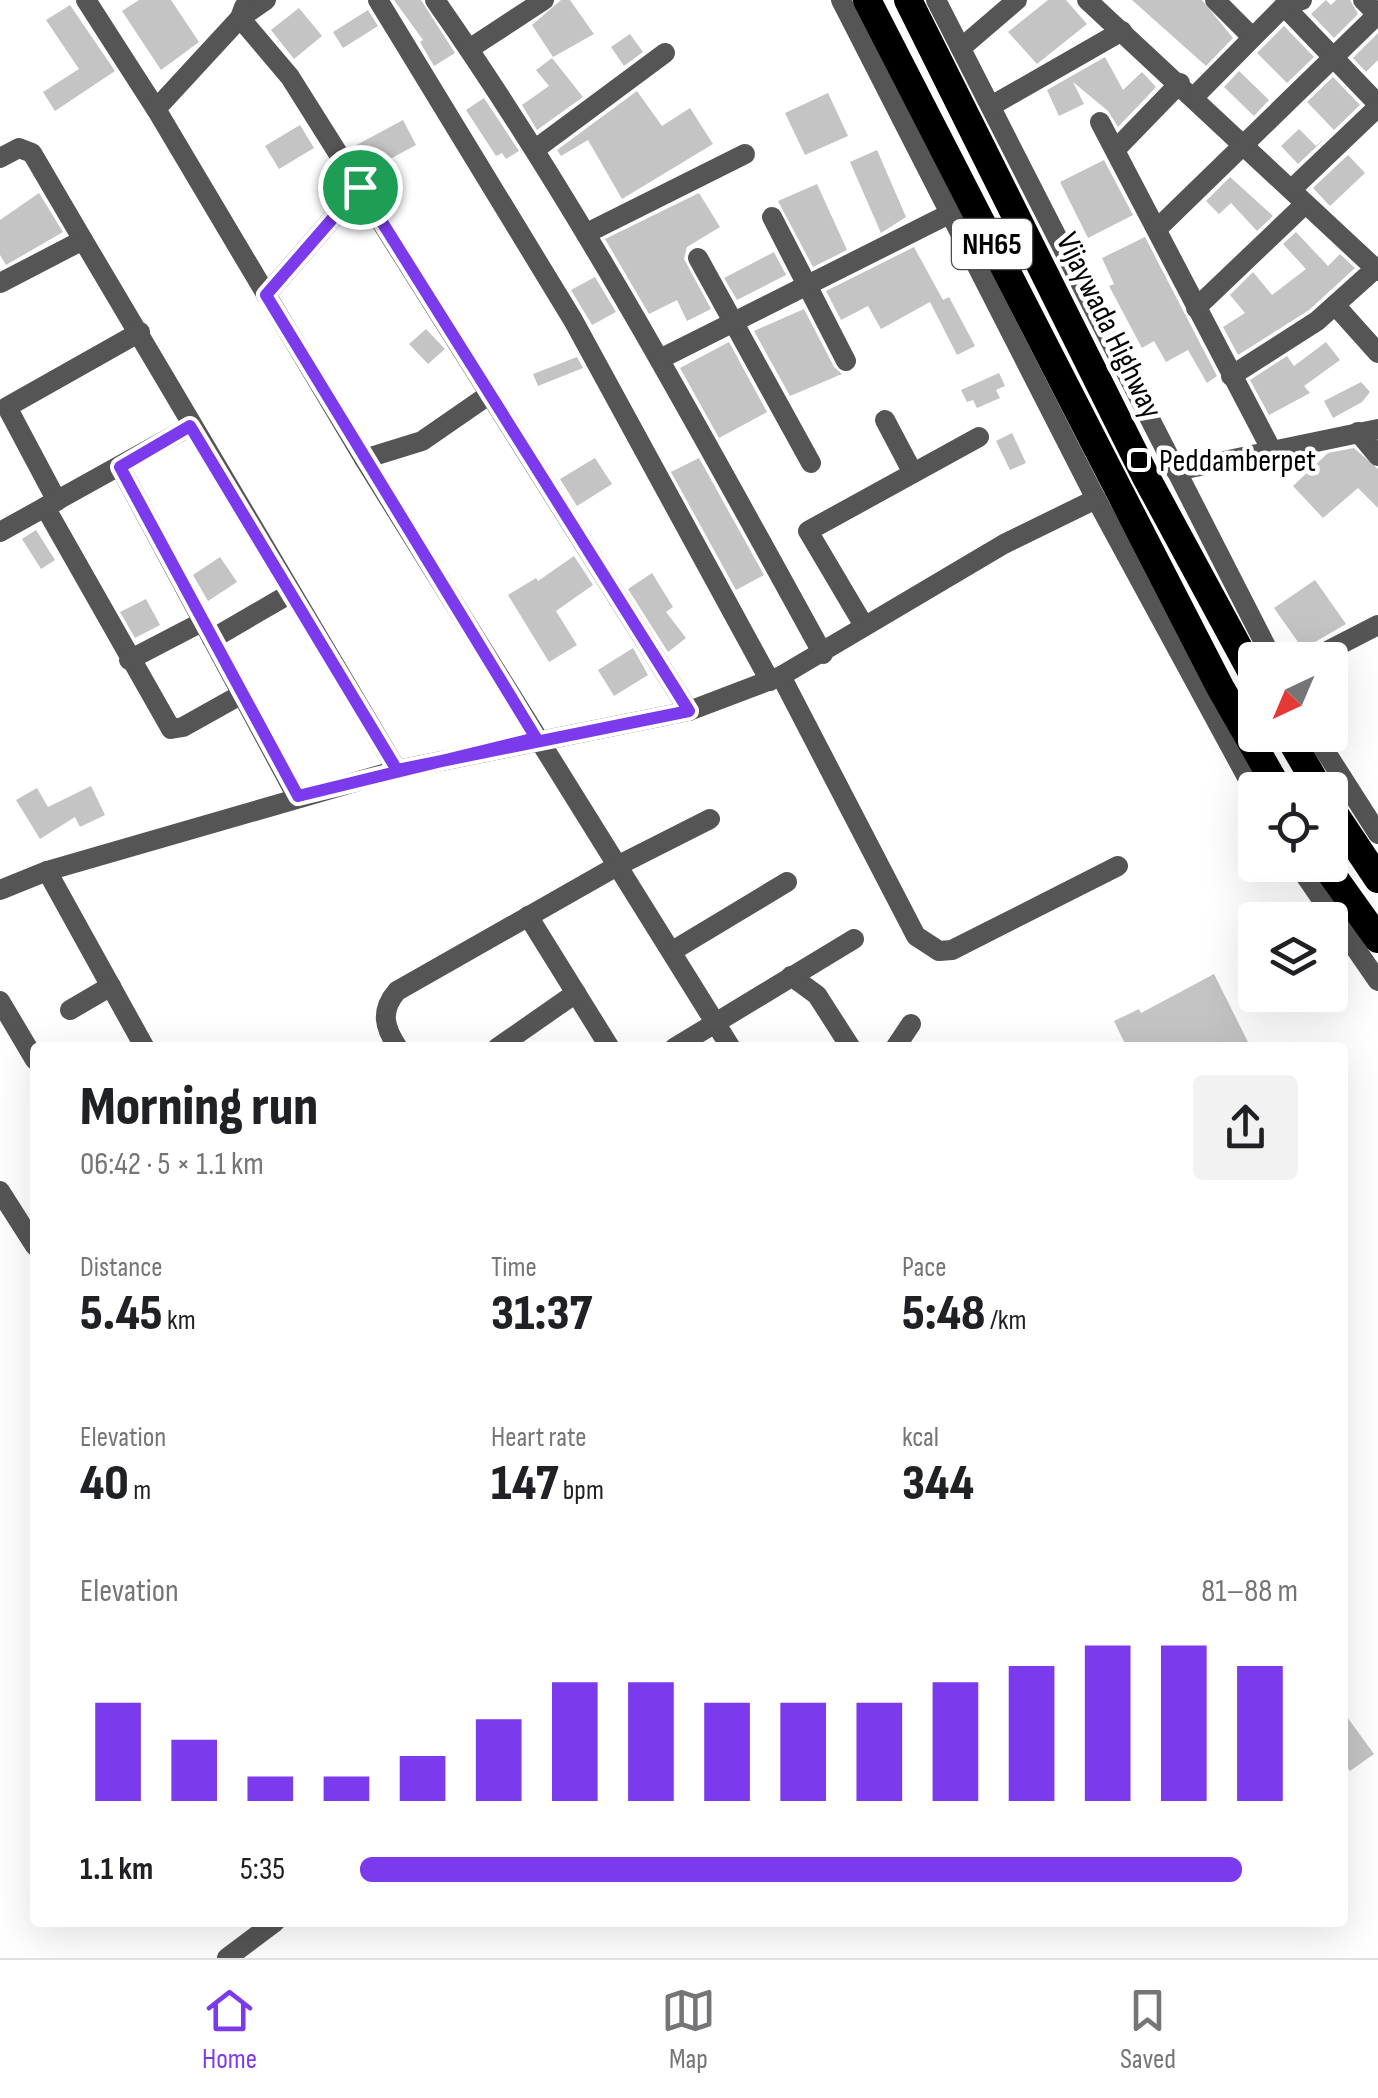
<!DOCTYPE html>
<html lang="en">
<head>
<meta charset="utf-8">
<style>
	body { margin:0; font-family:"Sofia Sans Condensed",sans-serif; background:#f2f2f2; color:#202124; height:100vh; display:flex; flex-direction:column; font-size:38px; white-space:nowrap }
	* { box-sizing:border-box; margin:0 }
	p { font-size:32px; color:#757577 }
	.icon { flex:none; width:55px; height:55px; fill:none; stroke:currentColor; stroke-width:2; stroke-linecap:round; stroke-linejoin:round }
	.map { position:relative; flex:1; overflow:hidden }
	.details { position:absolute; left:30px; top:1042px; width:1318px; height:885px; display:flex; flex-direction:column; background:#fff; border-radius:10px; box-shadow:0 10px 40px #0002 }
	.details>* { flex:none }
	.needle { width:65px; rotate:224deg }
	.controls { position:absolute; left:1238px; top:642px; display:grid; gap:20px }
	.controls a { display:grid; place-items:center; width:110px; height:110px; border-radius:10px; background:#fff; box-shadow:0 10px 40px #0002; font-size:50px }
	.pin { position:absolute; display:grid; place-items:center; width:85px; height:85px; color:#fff; margin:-42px; border:5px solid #fff; border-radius:50%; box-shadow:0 2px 10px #0007 }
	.round { display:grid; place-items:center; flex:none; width:105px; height:105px; border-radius:10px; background:#f2f2f2 }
	.overview { display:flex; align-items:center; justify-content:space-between; height:170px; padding:0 50px }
	h1 { font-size:55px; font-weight:800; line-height:75px }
	.figures { display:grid; grid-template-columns:repeat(3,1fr); gap:15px; height:170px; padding:10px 50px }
	.figures div { display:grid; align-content:center }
	.figures b { font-size:50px; font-weight:800 }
	.figures small { font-size:28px; font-weight:400 }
	.figures p { font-size:28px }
	.chart { height:280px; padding:20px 50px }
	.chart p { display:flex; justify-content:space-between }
	.chart svg { width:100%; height:180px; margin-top:10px; stroke:#7c3aed; stroke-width:6 }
	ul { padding:0 50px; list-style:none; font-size:32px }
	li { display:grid; grid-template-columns:160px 120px 1fr; align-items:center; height:75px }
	li i { height:25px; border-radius:12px; background:#7c3aed }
	.tab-bar { display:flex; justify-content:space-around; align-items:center; height:140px; border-top:2px solid #e0e0e0; background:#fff; font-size:28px; color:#757577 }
	.tab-bar a { display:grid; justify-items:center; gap:5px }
	.tab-bar .active { color:#7c3aed }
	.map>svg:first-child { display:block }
</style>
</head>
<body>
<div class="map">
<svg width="1378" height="1958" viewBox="0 0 1378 1958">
	<rect width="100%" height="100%" fill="#fff"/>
	<g fill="#c4c4c4">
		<polygon points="139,0 171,0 199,42 161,70 122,11"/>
		<polygon points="394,0 421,0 455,53 434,66 420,42 423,40"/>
		<polygon points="561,0 570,0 594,34 553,57 532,25"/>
		<polygon points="1048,0 1066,0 1087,24 1037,64 1008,32"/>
		<polygon points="1132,0 1202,0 1233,38 1206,66"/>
		<polygon points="1326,0 1331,5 1336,0 1350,0 1358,14 1334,38 1311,14"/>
		<polygon points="70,5 115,71 55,111 43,92 79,69 46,20"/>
		<polygon points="299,8 322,36 294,59 271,30"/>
		<polygon points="368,10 378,26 343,48 333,32"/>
		<polygon points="1284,26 1314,57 1287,83 1257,53"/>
		<polygon points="1378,33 1378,60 1366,72 1353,58"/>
		<polygon points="630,34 643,52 624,66 611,47"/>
		<polygon points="1105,57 1123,90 1142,72 1156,87 1118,127 1108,111 1073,82 1084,104 1059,116 1047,90"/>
		<polygon points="552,58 583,97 537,130 522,105 549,86 536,70"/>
		<polygon points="1239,71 1269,100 1254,116 1224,87"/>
		<polygon points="1333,77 1360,105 1334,130 1307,102"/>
		<polygon points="637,91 662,126 690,108 713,144 622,199 588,140 561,156 557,150"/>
		<polygon points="828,93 848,136 805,155 785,113"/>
		<polygon points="484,98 519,151 506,159 502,153 496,156 466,110"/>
		<polygon points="403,120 416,145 366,172 351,148"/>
		<polygon points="300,125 314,148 279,169 265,146"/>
		<polygon points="1299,129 1316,146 1329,135 1298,164 1281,146"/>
		<polygon points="877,150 906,217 881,233 850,162"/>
		<polygon points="1348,155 1365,173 1330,206 1313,188"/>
		<polygon points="1104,160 1133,215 1088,238 1060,182"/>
		<polygon points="1230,177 1273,216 1257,231 1231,203 1219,214 1206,201"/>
		<polygon points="817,184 847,250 813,267 778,201"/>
		<polygon points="39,193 63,232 6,265 0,255 0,220"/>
		<polygon points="699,193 720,227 687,247 684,259 711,309 687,321 677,300 649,314 605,239"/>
		<polygon points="1296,232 1328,266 1340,254 1355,268 1309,310 1238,355 1223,327 1245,313 1230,295 1253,272 1272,295 1306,269 1283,244"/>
		<polygon points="1145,237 1217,376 1207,383 1188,350 1166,362 1154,341 1142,348 1109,286 1114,284 1102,258"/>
		<polygon points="914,247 943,300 949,297 975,346 957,355 930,302 881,329 868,306 841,320 826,291"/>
		<polygon points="774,252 786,275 737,300 724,278"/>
		<polygon points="595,277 616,312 592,325 571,290"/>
		<polygon points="804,309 834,367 842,374 790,396 754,331"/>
		<polygon points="426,329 445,349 428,364 409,344"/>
		<polygon points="729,342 767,412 719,438 680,368"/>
		<polygon points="1326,342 1340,360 1304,386 1310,393 1269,415 1250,380 1287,356 1294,366"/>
		<polygon points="577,357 583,368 538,386 533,374"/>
		<polygon points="999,373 1005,386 996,390 1000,398 977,408 973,400 967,402 961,390"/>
		<polygon points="1361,382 1370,392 1362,402 1333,418 1324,401"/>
		<polygon points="1012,433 1026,463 1010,470 996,441"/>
		<polygon points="1354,448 1378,469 1378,508 1358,488 1323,518 1293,486 1328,453"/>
		<polygon points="595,458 612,484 577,506 560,479"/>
		<polygon points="699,458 764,575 736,590 671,472"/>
		<polygon points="36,530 55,560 41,569 22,539"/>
		<polygon points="574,556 593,585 556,611 577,645 549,662 508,595 536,578 538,581"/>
		<polygon points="220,557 237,582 208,601 193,575"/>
		<polygon points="652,573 673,607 666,612 686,638 668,652 628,589"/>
		<polygon points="1315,580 1346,624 1303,649 1274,608"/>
		<polygon points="146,599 160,625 135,638 120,612"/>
		<polygon points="633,648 648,675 614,696 598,670"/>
		<polygon points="91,786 105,815 80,827 75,817 40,839 16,800 37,788 48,807"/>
		<polygon points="1214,974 1251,1048 1127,1048 1114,1021 1139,1009 1141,1013"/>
		<polygon points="1342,1710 1374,1754 1350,1771 1342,1761"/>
	</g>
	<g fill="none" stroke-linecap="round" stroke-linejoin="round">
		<g stroke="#555" stroke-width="20">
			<polyline points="86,0 156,109"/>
			<polyline points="266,0 240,18 156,109 364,459 731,1048"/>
			<polyline points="378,0 573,320 770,681"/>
			<path d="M435,0C581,209 700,431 823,654"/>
			<polyline points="841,0 1096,499 1255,792"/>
			<polyline points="936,0 1273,660"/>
			<polyline points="1087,0 1378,271"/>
			<polyline points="1215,0 1252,37"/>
			<polyline points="1363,0 1378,15"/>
			<polyline points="1284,6 1378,104"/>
			<polyline points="244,7 240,18 290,77 689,711"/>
			<polyline points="961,48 1017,0"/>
			<polyline points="469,49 544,0"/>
			<polyline points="1195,96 1284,6 1302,0"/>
			<polyline points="991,106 1122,31"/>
			<polyline points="1100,122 1271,449"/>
			<polyline points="537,148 665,53"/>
			<polyline points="1116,149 1180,83"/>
			<polyline points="0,158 19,148 32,153 83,240"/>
			<polyline points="1292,189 1378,107"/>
			<polyline points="772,217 846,361"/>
			<polyline points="1158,228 1378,14"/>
			<polyline points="587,233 745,154"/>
			<polyline points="698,258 811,463"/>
			<polyline points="0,283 83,240 397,770"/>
			<polyline points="266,295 360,187"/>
			<polyline points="1335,305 1378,353"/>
			<polyline points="1196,308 1305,204"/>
			<polyline points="660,359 951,213"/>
			<polyline points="1231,376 1317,321 1375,269"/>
			<polyline points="885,420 913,473"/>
			<polyline points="1358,432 1378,456"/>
			<polyline points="364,459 422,441 490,394"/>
			<polyline points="120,467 297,797"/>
			<polyline points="1176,471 1378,429"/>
			<polyline points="57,501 7,407 140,332"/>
			<polyline points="45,507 171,729 183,727 242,694"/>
			<polyline points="0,532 191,426"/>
			<polyline points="863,624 808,531 979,437"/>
			<polyline points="212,639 291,593"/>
			<polyline points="129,660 202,622"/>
			<polyline points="1310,660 1378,625"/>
			<polyline points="781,676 916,936 939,951 952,950 1118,866"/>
			<polyline points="1315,735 1378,834"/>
			<polyline points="1298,865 1378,981"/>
			<polyline points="47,871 145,1048"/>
			<polyline points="0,890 47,871 397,770 689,711 781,676 1004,544 1096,499"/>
			<polyline points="528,916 610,1048"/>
			<polyline points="674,950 787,882"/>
			<polyline points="791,976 817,995 851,1048"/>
			<polyline points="0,1001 35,1060"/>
			<polyline points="70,1010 111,986"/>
			<path d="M398,1048C384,1027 380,1011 397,991L617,866L710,819"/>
			<polyline points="497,1048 576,993"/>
			<polyline points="674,1048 854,939"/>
			<polyline points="895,1048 911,1024"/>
			<polyline points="0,1191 35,1246"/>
			<polyline points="227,1958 275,1922"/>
		</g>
		<g stroke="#000" stroke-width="28">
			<polyline points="867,0 1220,687 1279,790"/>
			<polyline points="908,0 1146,477 1255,678"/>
			<polyline points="1288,735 1320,790"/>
			<polyline points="1330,807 1378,879"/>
			<polyline points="1325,865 1378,939"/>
		</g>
	</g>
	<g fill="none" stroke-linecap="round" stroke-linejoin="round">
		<defs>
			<polyline id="route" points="360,187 266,295 536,738 298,796 120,467 190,426 397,770 689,711 360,187"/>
		</defs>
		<use href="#route" stroke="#fff" stroke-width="20"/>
		<use href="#route" stroke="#7c3aed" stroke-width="12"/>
	</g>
	<rect fill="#000" stroke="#fff" stroke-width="4" x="1129" y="450" width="20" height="20" rx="5"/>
	<g text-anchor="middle" stroke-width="9" stroke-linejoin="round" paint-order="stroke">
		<rect fill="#fff" stroke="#4c4c4c" stroke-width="2.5" x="952" y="219" width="80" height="50" rx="8"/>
		<g font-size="30" font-weight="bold" fill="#000">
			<text x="992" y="254">NH65</text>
		</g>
		<g font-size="32" fill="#000" stroke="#fff">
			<text transform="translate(1110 325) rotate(64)" y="11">Vijaywada Highway</text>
		</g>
		<g font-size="32" fill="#000" stroke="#fff" text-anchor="start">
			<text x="1159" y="471">Peddamberpet</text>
		</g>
	</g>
</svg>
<div class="controls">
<a><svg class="needle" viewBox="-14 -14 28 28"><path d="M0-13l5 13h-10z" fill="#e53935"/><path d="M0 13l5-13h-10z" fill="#757577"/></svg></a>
<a><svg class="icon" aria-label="locate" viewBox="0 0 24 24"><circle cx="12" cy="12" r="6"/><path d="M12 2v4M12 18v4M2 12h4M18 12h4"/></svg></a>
<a><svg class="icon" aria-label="layers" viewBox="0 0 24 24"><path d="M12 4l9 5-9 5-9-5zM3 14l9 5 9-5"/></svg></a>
</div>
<div class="pin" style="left:360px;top:187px;background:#1e9e55"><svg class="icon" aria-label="arrive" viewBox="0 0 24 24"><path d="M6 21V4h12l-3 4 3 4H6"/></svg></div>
<section class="details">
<div class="overview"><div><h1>Morning run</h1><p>06:42 · 5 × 1.1 km</p></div><a class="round"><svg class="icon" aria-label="share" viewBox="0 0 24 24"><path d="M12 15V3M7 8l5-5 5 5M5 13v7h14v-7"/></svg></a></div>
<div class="figures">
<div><p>Distance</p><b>5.45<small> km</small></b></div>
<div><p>Time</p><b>31:37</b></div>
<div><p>Pace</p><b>5:48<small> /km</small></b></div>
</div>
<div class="figures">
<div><p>Elevation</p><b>40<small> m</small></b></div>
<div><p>Heart rate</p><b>147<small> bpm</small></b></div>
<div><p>kcal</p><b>344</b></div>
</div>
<div class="chart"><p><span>Elevation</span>81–88 m</p>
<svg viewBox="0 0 160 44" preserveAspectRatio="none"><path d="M5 44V20M15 44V29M25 44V38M35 44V38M45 44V33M55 44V24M65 44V15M75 44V15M85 44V20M95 44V20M105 44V20M115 44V15M125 44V11M135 44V6M145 44V6M155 44V11"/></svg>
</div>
<ul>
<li><b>1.1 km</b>5:35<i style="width:94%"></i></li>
</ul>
</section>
</div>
<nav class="tab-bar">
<a class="active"><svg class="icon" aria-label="home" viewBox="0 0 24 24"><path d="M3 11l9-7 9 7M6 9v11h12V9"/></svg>Home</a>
<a><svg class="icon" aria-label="map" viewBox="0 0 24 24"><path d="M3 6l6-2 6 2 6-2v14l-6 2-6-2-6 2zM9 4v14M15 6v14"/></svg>Map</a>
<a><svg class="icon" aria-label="saved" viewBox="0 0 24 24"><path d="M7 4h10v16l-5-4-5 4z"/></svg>Saved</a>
</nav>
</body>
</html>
